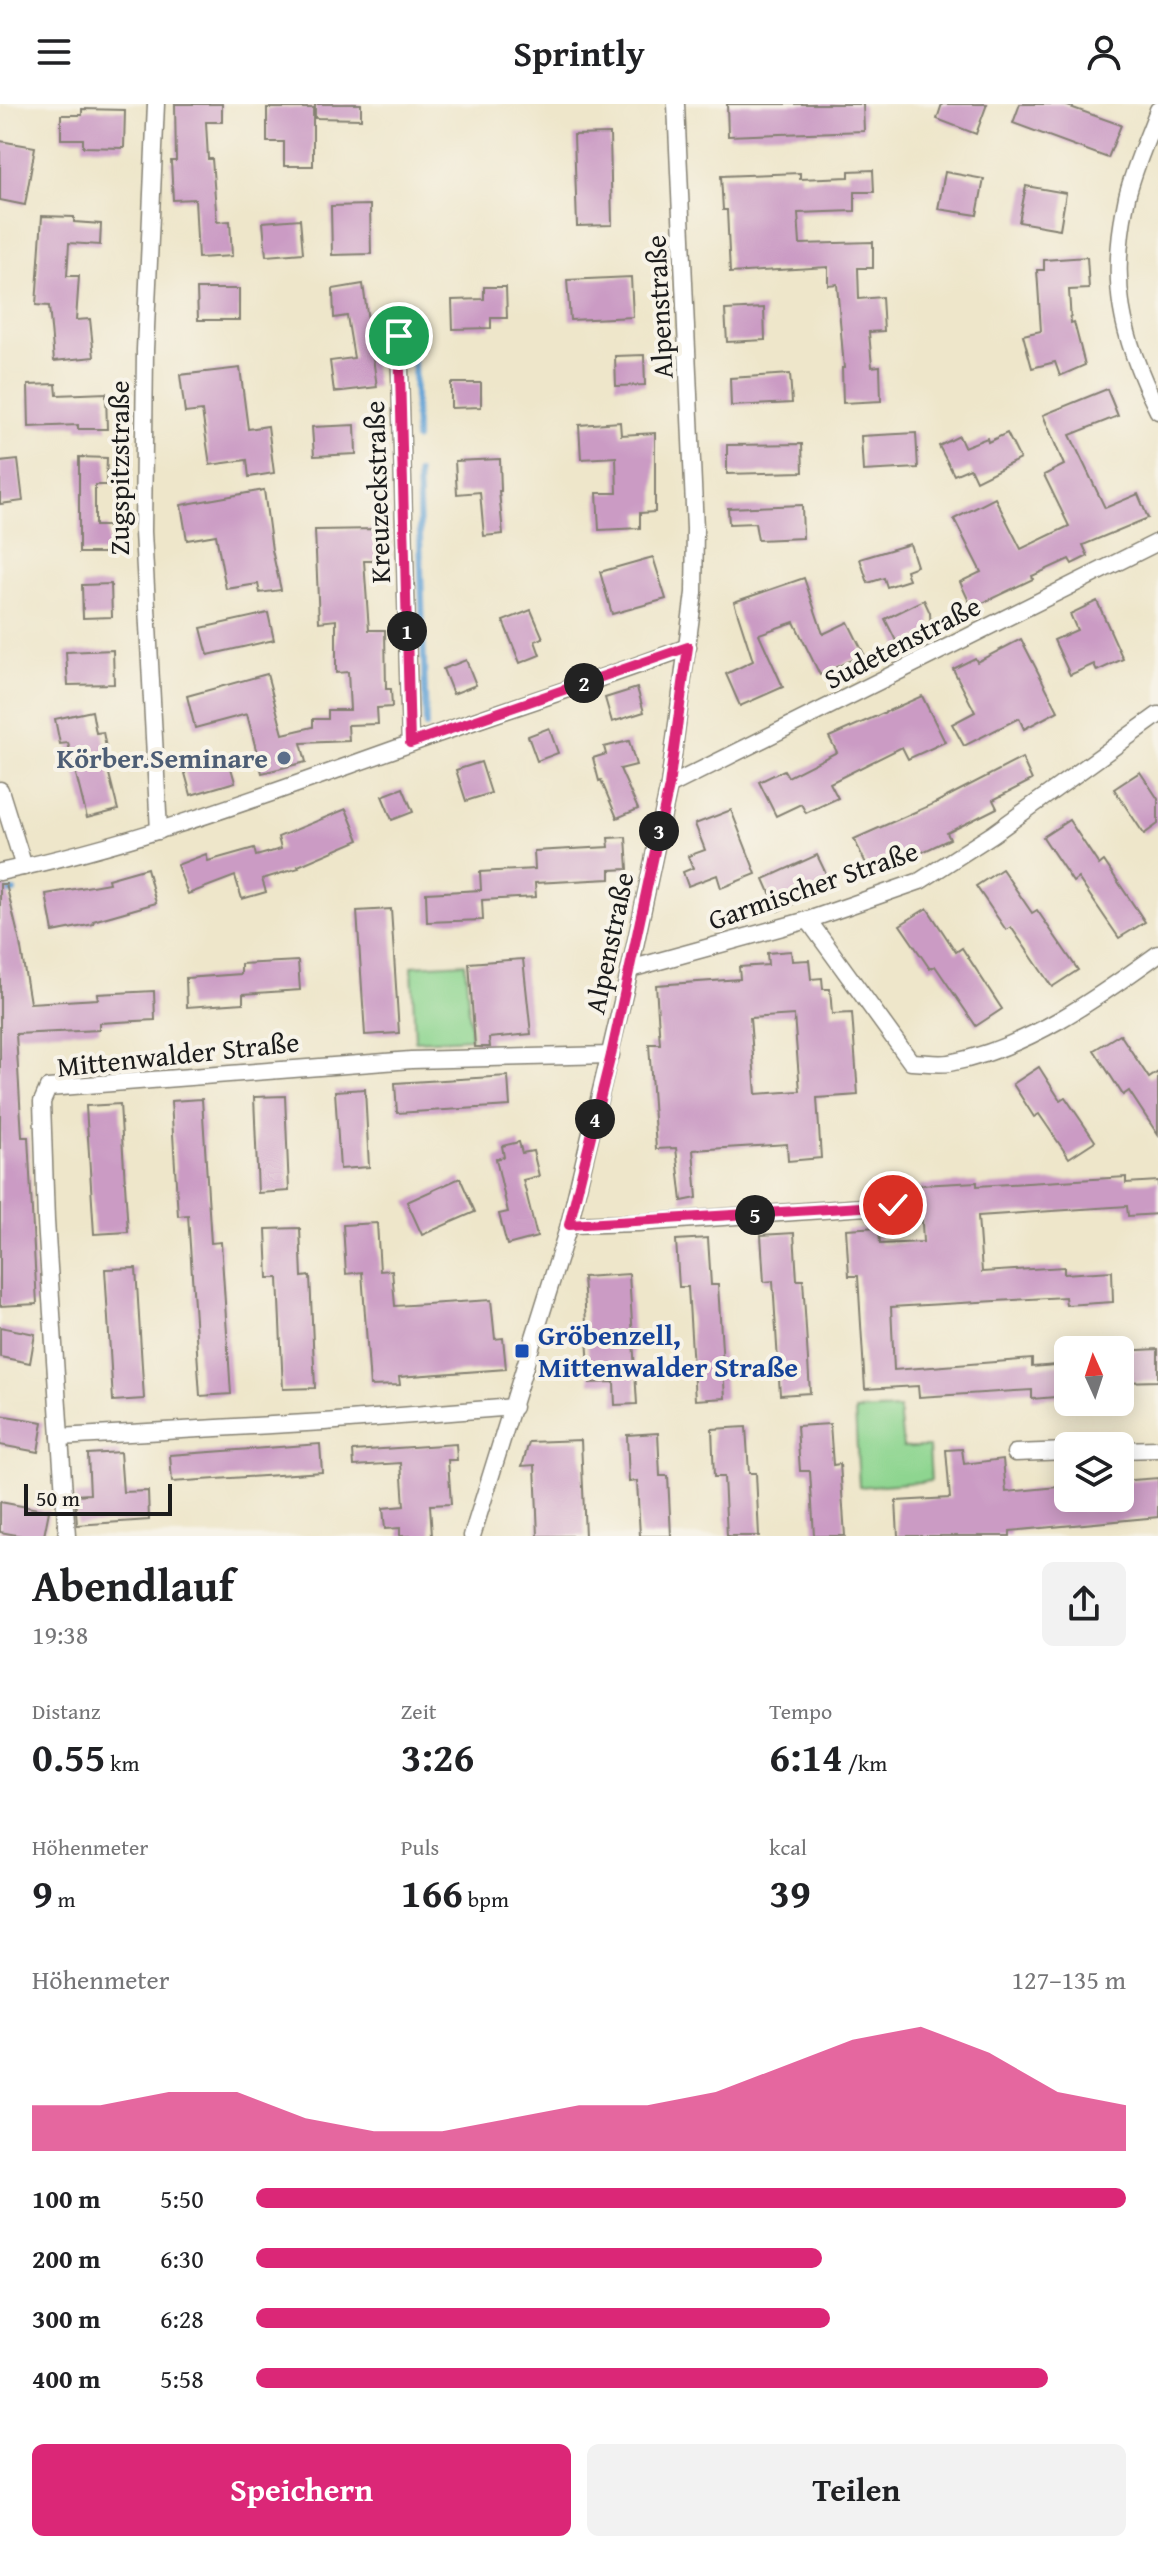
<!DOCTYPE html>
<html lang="de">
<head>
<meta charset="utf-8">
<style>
	body { margin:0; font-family:"Gentium Book Plus",serif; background:#f2f2f2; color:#202124; height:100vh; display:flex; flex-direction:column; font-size:30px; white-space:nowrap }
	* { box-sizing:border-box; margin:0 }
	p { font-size:26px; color:#757577 }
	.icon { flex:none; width:44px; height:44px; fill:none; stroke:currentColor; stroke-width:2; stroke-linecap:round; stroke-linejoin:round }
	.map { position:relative; height:1432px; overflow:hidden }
	.details { display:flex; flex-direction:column; background:#fff; flex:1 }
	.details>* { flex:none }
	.needle { width:52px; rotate:357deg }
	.fabs { position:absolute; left:1054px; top:1232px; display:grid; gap:16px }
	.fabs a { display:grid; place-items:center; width:80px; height:80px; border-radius:12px; background:#fff; box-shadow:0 4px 20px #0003; font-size:40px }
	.scale { position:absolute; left:24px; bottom:20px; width:148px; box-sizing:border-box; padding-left:8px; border:4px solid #1c1c1c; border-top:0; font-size:22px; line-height:28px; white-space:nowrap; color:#1c1c1c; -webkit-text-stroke:6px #f7f3e8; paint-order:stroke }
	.pin { position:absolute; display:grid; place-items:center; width:68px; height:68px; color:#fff; margin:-34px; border:4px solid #fff; border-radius:50%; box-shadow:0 2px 8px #0007 }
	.km { position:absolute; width:40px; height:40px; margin:-20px; border-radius:50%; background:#222; color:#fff; font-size:22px; line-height:40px; text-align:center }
	.round { display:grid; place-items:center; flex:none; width:84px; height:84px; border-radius:12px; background:#f2f2f2 }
	.overview { display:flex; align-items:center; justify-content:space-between; height:136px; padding:0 32px }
	h1 { font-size:44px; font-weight:800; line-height:60px }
	.stats { display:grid; grid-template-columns:repeat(3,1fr); gap:12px; height:136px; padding:8px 32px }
	.stats div { display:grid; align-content:center }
	.stats b { font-size:40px; font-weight:800 }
	.stats small { font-size:22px; font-weight:400 }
	.stats p { font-size:22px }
	.chart { height:224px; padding:16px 32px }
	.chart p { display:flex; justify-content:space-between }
	.chart svg { width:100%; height:144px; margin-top:8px; fill:#db2777; opacity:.7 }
	.cta { display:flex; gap:16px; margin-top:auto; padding:16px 32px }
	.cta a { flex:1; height:92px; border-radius:12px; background:#db2777; color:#fff; font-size:32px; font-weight:800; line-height:92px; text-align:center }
	.cta a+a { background:#f2f2f2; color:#202124 }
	ul { padding:0 32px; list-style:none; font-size:26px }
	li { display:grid; grid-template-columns:128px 96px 1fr; align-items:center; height:60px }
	li i { height:20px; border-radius:10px; background:#db2777 }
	header { display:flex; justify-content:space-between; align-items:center; height:104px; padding:0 32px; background:#fff; font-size:36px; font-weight:800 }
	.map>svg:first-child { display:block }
</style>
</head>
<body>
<header><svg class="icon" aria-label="menu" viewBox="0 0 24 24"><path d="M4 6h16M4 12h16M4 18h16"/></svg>Sprintly<svg class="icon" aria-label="person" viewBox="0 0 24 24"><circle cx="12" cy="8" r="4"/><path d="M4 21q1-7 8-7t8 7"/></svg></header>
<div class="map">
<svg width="1158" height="1432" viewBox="0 0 1158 1432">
	<rect width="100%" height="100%" fill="#f7f3e8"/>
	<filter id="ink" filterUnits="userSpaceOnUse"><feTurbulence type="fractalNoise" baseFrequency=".0125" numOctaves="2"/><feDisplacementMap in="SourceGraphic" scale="16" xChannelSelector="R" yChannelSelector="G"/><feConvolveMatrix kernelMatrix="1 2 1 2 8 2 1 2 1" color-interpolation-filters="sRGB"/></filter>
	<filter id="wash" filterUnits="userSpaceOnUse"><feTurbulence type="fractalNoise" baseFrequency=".006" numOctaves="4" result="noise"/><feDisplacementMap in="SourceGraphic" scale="32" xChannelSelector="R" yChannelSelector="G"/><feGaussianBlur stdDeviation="1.8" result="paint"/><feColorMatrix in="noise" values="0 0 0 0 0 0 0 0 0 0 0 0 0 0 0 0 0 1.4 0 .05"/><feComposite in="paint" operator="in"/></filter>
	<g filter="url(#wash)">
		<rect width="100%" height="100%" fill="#eee6ca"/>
		<g fill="#8ed590" stroke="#557856" stroke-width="2">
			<polygon points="465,859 471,934 415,937 412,862"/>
			<polygon points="899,1305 903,1343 929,1343 931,1377 859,1383 855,1307"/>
		</g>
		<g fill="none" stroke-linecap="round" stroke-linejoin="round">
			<g stroke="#62a2d5" stroke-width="6">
				<polyline points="414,257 416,335"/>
				<polyline points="418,369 426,622"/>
				<polyline points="0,790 14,787"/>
			</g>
		</g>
		<g id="blocks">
			<g fill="#cb9bc4" fill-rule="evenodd">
				<polygon points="175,0 222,0 222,18 206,18 208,55 212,55 217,118 230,117 232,152 198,154 195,95 173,96 171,57 176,57"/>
				<polygon points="315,0 361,0 361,15 315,14"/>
				<polygon points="727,0 863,0 864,27 728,32"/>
				<polygon points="942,0 987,0 976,30 937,15"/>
				<polygon points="1020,0 1062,0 1121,21 1108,54 1013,19"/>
				<polygon points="267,4 313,4 313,62 284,62 284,38 267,38"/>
				<polygon points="82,5 125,6 124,44 83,43 83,35 61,35 61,11 82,11"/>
				<polygon points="610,30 612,121 577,122 574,31"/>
				<polygon points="0,37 35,43 25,101 0,96"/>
				<polygon points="873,66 874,88 855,88 855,107 798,109 800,140 873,138 873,164 858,164 859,195 882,193 884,227 869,228 872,263 880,262 881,297 843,299 842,264 844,264 837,180 828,181 828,163 730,169 727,106 723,106 721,72 800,69 800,75 849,73 849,67"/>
				<polygon points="945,68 984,75 977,111 938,105"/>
				<polygon points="1026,82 1066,89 1060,125 1019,118"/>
				<polygon points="370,101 371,150 332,151 331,102"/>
				<polygon points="42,112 74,113 74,118 101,120 100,141 69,139 67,172 79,172 76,216 90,215 94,253 54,257 49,202 36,201"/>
				<polygon points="300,115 303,149 266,152 263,118"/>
				<polygon points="1087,153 1089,185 1069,186 1071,219 1074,218 1085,261 1060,272 1055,258 1032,264 1023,231 1041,227 1037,166 1044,166 1044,156"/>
				<polygon points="631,173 633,213 570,216 567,176"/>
				<polygon points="363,180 377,283 334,288 330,257 354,254 347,212 334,214 333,185"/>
				<polygon points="484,183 506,183 507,214 491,214 491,224 453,225 452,196 484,195"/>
				<polygon points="197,185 239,185 239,216 198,216"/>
				<polygon points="764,204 765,236 727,238 725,206"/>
				<polygon points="644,251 645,281 616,282 615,252"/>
				<polygon points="240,264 248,325 268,322 274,369 249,373 247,356 210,361 202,307 185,309 180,271"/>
				<polygon points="790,270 792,299 731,302 730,274"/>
				<polygon points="451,279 481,279 481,303 451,304"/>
				<polygon points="56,280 57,291 106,289 107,325 78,325 78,321 29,323 28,281"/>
				<polygon points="1107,285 1118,312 1070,331 1105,404 1138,390 1148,414 1083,441 1088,452 1072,460 1069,455 1032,472 1033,475 972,504 960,478 981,468 954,415 995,394 1021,445 1069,422 1044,371 1064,361 1043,311"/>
				<polygon points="620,318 621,331 655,329 655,408 640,409 640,424 599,426 597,389 617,389 616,353 581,355 579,321"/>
				<polygon points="355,321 356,350 314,352 312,323"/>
				<polygon points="916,329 918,364 863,367 861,332"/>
				<polygon points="1007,329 1020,355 976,377 970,364 954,371 939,342 959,332 964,343 987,334 988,338"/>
				<polygon points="802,340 803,368 727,370 727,341"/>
				<polygon points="79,353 107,354 106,381 95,381 95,422 108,422 108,449 79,449"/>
				<polygon points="500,355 501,387 499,387 503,430 484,432 480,388 457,390 455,357"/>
				<polygon points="18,356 23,397 0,400 0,358"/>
				<polygon points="264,386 272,446 281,486 260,489 258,480 226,485 216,431 187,436 181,401"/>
				<polygon points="802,401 803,434 758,436 755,419 729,420 728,404"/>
				<polygon points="380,425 380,457 364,457 369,526 385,526 386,585 391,585 392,603 377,604 378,620 348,621 349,637 301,639 306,658 262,669 247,610 195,624 187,592 267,570 283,630 313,623 313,615 328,615 328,606 350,606 348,568 336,569 336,516 319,518 315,426"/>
				<polygon points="910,440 917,462 906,466 909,476 887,483 884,474 868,479 860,455"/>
				<polygon points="653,453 666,495 612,510 600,468"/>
				<polygon points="804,474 823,530 848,518 864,550 820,571 794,518 759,530 783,583 740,602 726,570 753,557 734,498"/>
				<polygon points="111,480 112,513 83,514 82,481"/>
				<polygon points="924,496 930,509 931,527 899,543 885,515"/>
				<polygon points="1097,497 1123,555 1097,567 1094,560 1070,571 1054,536 1077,526 1070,510"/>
				<polygon points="531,506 543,534 535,537 540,551 520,559 503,517"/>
				<polygon points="268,509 274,536 208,551 201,524"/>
				<polygon points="1021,535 1058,607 1024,625 1019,614 964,642 952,620 975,608 953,565 975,554 977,558"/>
				<polygon points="113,546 114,580 68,581 66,548"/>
				<polygon points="466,556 476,581 453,590 443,565"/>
				<polygon points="637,584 644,608 612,618 605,594"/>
				<polygon points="922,592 945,638 908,655 902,643 830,679 838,694 806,709 801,700 776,712 759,678 784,666 788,673 837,648 829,633"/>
				<polygon points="92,607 96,629 103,628 108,654 105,654 118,706 87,714 68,639 60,640 55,615"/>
				<polygon points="549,624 558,649 537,657 528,632"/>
				<polygon points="629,637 636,661 620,665 638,705 617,714 601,676 599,677 593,654 606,650 604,643"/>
				<polygon points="227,650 235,678 191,691 183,662"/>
				<polygon points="1022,654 1032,676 993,696 997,704 947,729 950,735 872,772 854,735 933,700"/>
				<polygon points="481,658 491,689 466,697 456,666"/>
				<polygon points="1140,668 1158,695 1158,720 1144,730 1114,685"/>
				<polygon points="403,684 413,708 392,716 382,692"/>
				<polygon points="346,705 359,736 298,762 299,764 262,775 266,788 242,795 235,772 188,790 177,761 206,750 208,757 254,744 256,752 281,745 278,733"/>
				<polygon points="731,706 756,770 721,784 717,771 688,782 683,768 693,764 688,752 705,746 695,720"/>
				<polygon points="1069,716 1099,761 1104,757 1145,818 1119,834 1078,774 1073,778 1043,733"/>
				<polygon points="626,733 628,765 610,766 610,775 535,779 536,793 482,796 483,816 427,818 426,789 481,786 480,768 535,765 534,747 609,743 608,734"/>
				<polygon points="817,751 832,782 778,807 764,775"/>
				<polygon points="147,764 156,799 93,817 94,820 53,828 46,790 109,779 108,775"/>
				<polygon points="1002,765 1032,809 1037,806 1078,866 1052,883 1011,823 1006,826 976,782"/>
				<polygon points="0,780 6,780 20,839 30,899 98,895 97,890 154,887 155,916 99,919 99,926 16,930 22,1033 28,1033 37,1200 0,1202"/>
				<polygon points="927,804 956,848 962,844 1002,905 976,922 935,862 930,865 900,821"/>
				<polygon points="391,805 399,929 365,931 357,807"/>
				<path d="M791,847L792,857L809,856L811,875L822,874L823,885H830L832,910L852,909L858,991L817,994L821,1054L788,1057L787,1040L693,1046L697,1094L682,1097L676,1044L656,1045L649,940H660L656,881L740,875L739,863L768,861L767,849ZM794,911L800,987L756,990L750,914Z"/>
				<polygon points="523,855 531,930 489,934 490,943 475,943 469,859"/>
				<polygon points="298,857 300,886 243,890 243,899 187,903 186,874 241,870 241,860"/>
				<polygon points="1120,930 1149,974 1158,968 1158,1031 1129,987 1123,991 1094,946"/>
				<polygon points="1039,963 1060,996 1065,993 1095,1037 1069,1054 1039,1010 1034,1013 1013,980"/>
				<polygon points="508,972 510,1002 397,1009 395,979"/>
				<polygon points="365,985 369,1063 340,1065 335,987"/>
				<polygon points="285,992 289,1087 258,1089 254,993"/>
				<polygon points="202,995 211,1139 221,1138 231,1290 200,1292 188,1111 178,1112 171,997"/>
				<polygon points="120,1000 128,1128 94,1130 86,1002"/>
				<polygon points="519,1038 522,1049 533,1047 539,1072 523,1076 537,1133 507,1141 499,1110 508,1108 496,1055 504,1053 502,1042"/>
				<polygon points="1126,1073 1126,1079 1158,1077 1158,1110 1128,1112 1127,1102 978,1112 982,1168 1064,1163 1064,1170 1112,1167 1113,1198 1066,1201 1065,1193 891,1203 894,1266 1032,1255 1032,1263 1068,1260 1068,1292 1032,1295 1032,1286 919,1293 918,1282 865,1285 858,1172 849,1172 846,1125 879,1123 880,1140 923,1138 920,1081 977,1078 977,1082"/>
				<polygon points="460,1074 475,1108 422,1131 407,1098"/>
				<polygon points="377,1119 380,1167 392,1166 395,1202 491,1196 495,1235 503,1234 506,1265 399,1273 400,1281 370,1282 362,1168 346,1170 343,1121"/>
				<polygon points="300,1124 302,1173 310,1172 315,1284 283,1285 278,1174 268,1174 266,1125"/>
				<polygon points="794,1129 797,1176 803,1176 810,1289 780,1291 773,1177 764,1178 761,1131"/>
				<polygon points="708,1134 711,1181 718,1181 725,1294 695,1296 688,1183 679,1183 676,1136"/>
				<polygon points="136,1164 144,1295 113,1297 105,1165"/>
				<polygon points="629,1170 637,1300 615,1301 614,1278 590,1279 583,1173"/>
				<polygon points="0,1223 35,1230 30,1259 0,1253"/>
				<polygon points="1158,1245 1158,1277 1120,1278 1120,1247"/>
				<polygon points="0,1311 43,1318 38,1348 0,1341"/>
				<polygon points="830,1320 833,1361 840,1360 845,1432 814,1432 810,1367 800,1367 797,1322"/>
				<polygon points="746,1323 749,1369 756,1369 759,1432 727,1432 724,1373 714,1373 712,1325"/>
				<polygon points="658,1329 660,1372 668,1372 671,1432 640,1432 637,1377 629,1378 627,1331"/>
				<polygon points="581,1336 585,1432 538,1432 535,1361 522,1362 529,1338"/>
				<polygon points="320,1340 322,1368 172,1378 170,1351"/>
				<polygon points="456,1340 457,1356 448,1356 451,1400 430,1401 432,1432 400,1432 400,1424 385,1425 383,1404 404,1402 401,1359 354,1362 353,1347"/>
				<polygon points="962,1345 964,1360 1003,1355 1006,1388 1068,1382 1068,1394 1120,1394 1120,1377 1158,1374 1158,1413 1010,1427 1010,1432 898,1432 896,1397 950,1394 946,1346"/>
				<polygon points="120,1348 123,1388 148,1387 149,1416 77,1421 75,1391 90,1390 88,1350"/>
				<polygon points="0,1398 49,1407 44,1432 22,1432 0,1428"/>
			</g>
		</g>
	</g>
	<g filter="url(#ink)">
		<use href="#blocks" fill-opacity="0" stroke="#858173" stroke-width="2"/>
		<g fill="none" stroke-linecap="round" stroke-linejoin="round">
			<defs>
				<g id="minor">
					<polyline points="156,0 145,246 143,428 159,727"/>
					<path d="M1158,6C1148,34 1134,63 1127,93C1109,177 1120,231 1158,307"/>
					<polyline points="399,232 410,639"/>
					<polyline points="669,682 1158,438"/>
					<polyline points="0,686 24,763"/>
					<path d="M0,768C141,739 276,687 412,639C503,606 597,577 688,543"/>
					<path d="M808,816L911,958C923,958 937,961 949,959C1026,945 1096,895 1158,850"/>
					<polyline points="630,865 808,816 920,777 993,730 1158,611"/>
					<polyline points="569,1121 638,1119 893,1101"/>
					<polyline points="514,1303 324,1318 60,1333 46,1117 42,998 48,984 411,956 611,951"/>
					<polyline points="60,1333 67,1432"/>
					<polyline points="1120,1346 1158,1345"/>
					<polyline points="1015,1349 1068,1347"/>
					<polyline points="472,1432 569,1121 630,865 669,682 694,489 695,425 676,0"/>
				</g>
			</defs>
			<use href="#minor" stroke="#858173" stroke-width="19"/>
			<use href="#minor" stroke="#fff" stroke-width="16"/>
		</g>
	</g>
	<g fill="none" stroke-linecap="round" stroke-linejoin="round" filter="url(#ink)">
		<defs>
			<polyline id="route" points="399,232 410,639 688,543 669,682 611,951 569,1121 893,1101"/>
		</defs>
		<use href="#route" stroke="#fff" stroke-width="16"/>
		<use href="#route" stroke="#db2777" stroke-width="10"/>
	</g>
	<circle fill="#5c6f8a" stroke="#f7f3e8" stroke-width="3" cx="284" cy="654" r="8"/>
	<rect fill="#1a4fb4" stroke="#f7f3e8" stroke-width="3" x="514" y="1239" width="16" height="16" rx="4"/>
	<g text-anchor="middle" stroke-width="8" stroke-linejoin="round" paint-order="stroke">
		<g font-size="28" fill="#1c1c1c" stroke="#f7f3e8">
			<text transform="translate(659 203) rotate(-93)" y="10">Alpenstraße</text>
			<text transform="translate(119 364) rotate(-90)" y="10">Zugspitzstraße</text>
			<text transform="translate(377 388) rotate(-92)" y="10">Kreuzeckstraße</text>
			<text transform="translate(902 538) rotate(-27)" y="10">Sudetenstraße</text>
			<text transform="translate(813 781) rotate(-19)" y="10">Garmischer Straße</text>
			<text transform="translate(609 839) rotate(-78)" y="10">Alpenstraße</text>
			<text transform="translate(178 950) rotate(-6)" y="10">Mittenwalder Straße</text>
		</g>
		<g font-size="28" font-weight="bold" fill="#4e5e75" stroke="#f7f3e8" text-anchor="end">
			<text x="268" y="664">Körber.Seminare</text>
		</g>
		<g font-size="28" font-weight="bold" fill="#164399" stroke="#f7f3e8" text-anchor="start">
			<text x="538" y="1241">Gröbenzell,<tspan x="538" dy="32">Mittenwalder Straße</tspan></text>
		</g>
	</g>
</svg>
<div class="fabs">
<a><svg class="needle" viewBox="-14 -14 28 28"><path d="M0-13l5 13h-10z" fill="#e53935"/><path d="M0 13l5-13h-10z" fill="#757577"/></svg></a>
<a><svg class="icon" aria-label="layers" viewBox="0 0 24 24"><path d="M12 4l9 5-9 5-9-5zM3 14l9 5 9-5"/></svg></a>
</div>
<div class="scale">50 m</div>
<div class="pin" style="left:399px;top:232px;background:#1e9e55"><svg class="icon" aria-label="arrive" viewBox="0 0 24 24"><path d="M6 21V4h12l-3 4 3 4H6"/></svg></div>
<div class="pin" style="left:893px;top:1101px;background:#d93025"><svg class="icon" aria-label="check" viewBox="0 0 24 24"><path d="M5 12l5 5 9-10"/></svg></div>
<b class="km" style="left:407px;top:527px">1</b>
<b class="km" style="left:584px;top:579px">2</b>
<b class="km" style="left:659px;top:727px">3</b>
<b class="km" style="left:595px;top:1015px">4</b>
<b class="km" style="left:755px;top:1111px">5</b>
</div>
<section class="details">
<div class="overview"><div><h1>Abendlauf</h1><p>19:38</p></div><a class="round"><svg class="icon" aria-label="share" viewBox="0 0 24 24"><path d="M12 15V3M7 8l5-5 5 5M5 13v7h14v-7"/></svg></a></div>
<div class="stats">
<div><p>Distanz</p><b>0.55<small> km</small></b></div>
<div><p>Zeit</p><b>3:26</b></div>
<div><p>Tempo</p><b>6:14<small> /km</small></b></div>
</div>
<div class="stats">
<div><p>Höhenmeter</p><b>9<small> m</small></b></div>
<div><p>Puls</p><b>166<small> bpm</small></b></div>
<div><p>kcal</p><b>39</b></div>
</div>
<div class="chart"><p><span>Höhenmeter</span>127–135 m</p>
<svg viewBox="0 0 160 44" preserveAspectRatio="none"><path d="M0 44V30L10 30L20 26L30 26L40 34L50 38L60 38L70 34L80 30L90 30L100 26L110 18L120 10L130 6L140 14L150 26L160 30V44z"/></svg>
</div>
<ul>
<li><b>100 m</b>5:50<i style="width:100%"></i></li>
<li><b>200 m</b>6:30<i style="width:65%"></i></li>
<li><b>300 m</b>6:28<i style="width:66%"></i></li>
<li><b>400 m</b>5:58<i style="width:91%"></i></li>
</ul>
<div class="cta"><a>Speichern</a><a>Teilen</a></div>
</section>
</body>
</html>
